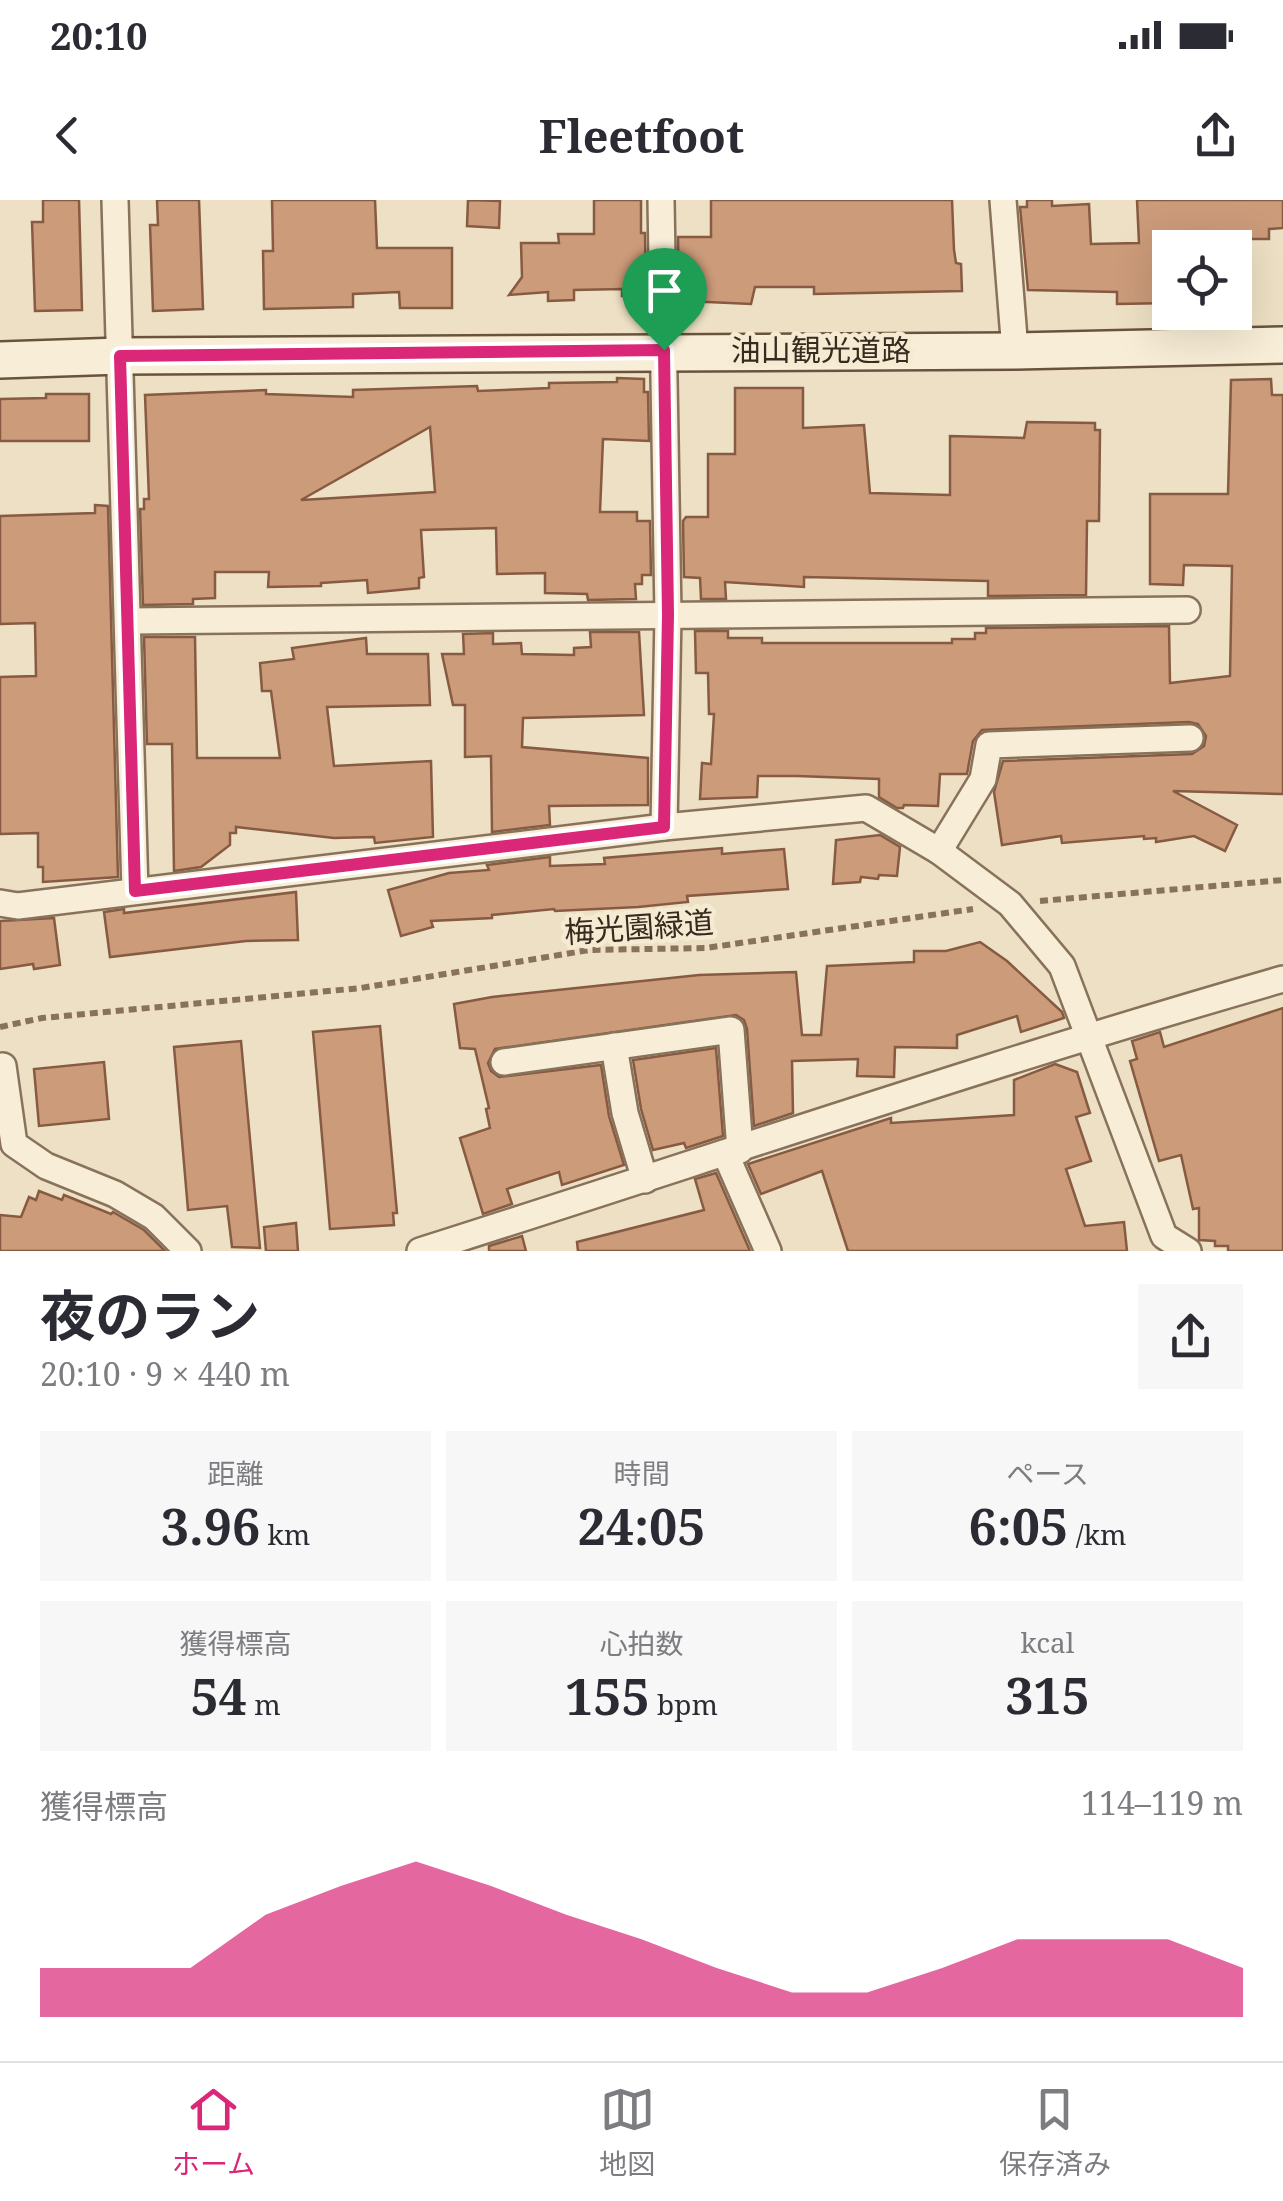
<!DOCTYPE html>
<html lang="ja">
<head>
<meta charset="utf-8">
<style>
	body { margin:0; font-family:"Noto Serif","Noto Sans JP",serif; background:#f7f7f7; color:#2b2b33; height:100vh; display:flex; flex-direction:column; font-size:38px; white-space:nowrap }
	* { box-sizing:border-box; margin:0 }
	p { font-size:32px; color:#7c7c81 }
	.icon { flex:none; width:55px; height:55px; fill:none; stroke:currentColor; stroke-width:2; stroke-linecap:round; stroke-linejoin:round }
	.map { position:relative; height:1051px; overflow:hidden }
	.drawer { display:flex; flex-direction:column; background:#fff; flex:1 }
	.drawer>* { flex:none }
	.fabs { position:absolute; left:1152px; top:30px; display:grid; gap:20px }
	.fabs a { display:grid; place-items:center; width:100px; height:100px; border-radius:0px; background:#fff; box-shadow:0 10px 40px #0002; font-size:50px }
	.pin { position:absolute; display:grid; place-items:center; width:85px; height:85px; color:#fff; margin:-102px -42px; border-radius:50% 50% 50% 0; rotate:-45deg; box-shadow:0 0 10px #0007 }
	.pin .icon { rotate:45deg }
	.round { display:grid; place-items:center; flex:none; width:105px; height:105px; border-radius:0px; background:#f7f7f7 }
	.head { display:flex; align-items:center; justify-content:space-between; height:170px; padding:0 40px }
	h1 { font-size:55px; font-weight:700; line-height:75px }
	.figures { display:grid; grid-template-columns:repeat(3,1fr); gap:15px; height:170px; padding:10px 40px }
	.figures div { display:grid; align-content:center; border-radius:0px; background:#f7f7f7; text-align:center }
	.figures b { font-size:50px; font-weight:700 }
	.figures small { font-size:28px; font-weight:400 }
	.figures p { font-size:28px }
	.chart { height:280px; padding:20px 40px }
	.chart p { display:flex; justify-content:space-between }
	.chart svg { width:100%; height:180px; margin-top:10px; fill:#db2777; opacity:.7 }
	.status { display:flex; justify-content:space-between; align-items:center; height:70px; padding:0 50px; background:#fff; direction:ltr }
	.status svg { height:28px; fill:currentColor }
	header { display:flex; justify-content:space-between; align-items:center; height:130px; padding:0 40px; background:#fff; font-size:45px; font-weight:700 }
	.tab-bar { display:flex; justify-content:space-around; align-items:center; height:140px; border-top:2px solid #e1e1e2; background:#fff; font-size:28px; color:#7c7c81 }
	.tab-bar a { display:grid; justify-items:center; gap:5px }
	.tab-bar .on { color:#db2777 }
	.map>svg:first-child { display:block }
</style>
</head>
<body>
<div class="status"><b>20:10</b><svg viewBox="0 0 49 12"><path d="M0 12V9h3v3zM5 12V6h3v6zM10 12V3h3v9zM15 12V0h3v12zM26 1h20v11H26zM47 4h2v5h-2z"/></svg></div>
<header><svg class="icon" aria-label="back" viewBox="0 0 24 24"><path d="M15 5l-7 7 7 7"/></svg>Fleetfoot<svg class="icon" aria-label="share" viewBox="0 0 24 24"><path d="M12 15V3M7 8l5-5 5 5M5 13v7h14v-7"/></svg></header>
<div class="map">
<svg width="1283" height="1051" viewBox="0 0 1283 1051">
	<rect width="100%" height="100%" fill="#ede0c4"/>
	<g fill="#cb9b7a" stroke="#865b41" stroke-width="2.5" fill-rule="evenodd">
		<polygon points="43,0 79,0 82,110 35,111 32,22 43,22"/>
		<polygon points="157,0 199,0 203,109 153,111 150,25 158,25"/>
		<polygon points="272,0 375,0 377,48 452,48 452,108 400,108 399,92 353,94 353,107 264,109 263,51 273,51"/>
		<polygon points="468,0 500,1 499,28 467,26"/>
		<polygon points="594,0 641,0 641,33 645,33 646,96 622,96 622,89 574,90 574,100 548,101 548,92 509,95 522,77 521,43 559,43 558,34 594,34"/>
		<polygon points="711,0 952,0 954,50 956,63 961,64 962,91 814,94 814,87 755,87 751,104 686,101 685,97 679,96 678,37 711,37"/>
		<polygon points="1027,0 1052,0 1052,6 1089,4 1091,44 1139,43 1137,0 1283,0 1283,28 1269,29 1269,39 1170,39 1170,103 1117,104 1117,92 1028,90 1020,7 1027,7"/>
		<path d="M617,178L644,179V192H648L649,241L603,239L600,312H637V321H650L651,375H642V384H635L636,399L588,400L587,394L545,393V373L497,374L496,328L421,330L424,377L419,378V388L368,393L367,380L321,383V386L268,387L269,372H215V398L193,399V404L143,405L140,309H144V299H149L145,195L266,190V194L353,197V190L477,186L478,191L549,188V183L617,182ZM430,227L435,292L301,300Z"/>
		<polygon points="1271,179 1272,195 1283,195 1283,594 1173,591 1237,625 1225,651 1194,636 1156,642 1156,638 1144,639 1144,636 1062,643 1061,636 1002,645 994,592 1003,561 1192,554 1204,546 1206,536 1198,524 1189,522 982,530 973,541 967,574 940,574 938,606 904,605 903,608 897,608 879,597 879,579 797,576 758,576 757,597 700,599 702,563 711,564 714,514 709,514 708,473 696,473 695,431 728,431 728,438 762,438 762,443 952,443 952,439 975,439 975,433 986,433 986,428 1169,426 1170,483 1230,476 1232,366 1184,365 1183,385 1150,384 1150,294 1228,294 1231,180"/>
		<polygon points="735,188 803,188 803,228 864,225 870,293 950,295 950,236 1024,238 1027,222 1095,223 1095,230 1100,230 1099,321 1087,321 1086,395 988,396 988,381 804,377 804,387 725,382 726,399 701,399 700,378 684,377 683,321 686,317 708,317 708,254 735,254"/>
		<polygon points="46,194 89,194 89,241 0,241 0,199 46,198"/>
		<polygon points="95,305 108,306 118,677 43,682 43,667 38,667 38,633 0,634 0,477 36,476 35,423 0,424 0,316 95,313"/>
		<polygon points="590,432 639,432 644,515 523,518 522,547 648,558 648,605 549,606 550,625 492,632 491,556 465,557 465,505 453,505 442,454 464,454 463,434 493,433 493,444 521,443 522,454 574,455 574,448 591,447"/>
		<polygon points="144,437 195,437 197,558 280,558 271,491 262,491 260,463 294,459 292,448 366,438 367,454 428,454 430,505 327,507 334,566 431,561 433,637 375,643 374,637 334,638 236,627 236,633 230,633 230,645 201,667 174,671 172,544 147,544"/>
		<polygon points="880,635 900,647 897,676 879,675 878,679 861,677 860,682 833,684 836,640"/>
		<polygon points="722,648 722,654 784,649 788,689 687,696 688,702 638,707 555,711 554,709 492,715 492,718 431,721 433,727 401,736 388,690 449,673 489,670 487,665 550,657 550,666 605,664 604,658"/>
		<polygon points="296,692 298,740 246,741 110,757 104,712 124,709 124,713"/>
		<polygon points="54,718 60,765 34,769 33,764 0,769 0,721"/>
		<polygon points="980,742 1007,761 1062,812 1064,818 1021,832 1017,816 957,835 957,848 895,847 894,877 857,876 858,859 792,861 793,913 754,926 747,829 744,820 736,815 495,849 488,863 491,871 499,877 601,865 609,916 624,965 562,985 559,972 507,989 512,1004 483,1014 460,938 490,928 486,909 489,908 475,849 460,848 454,804 492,797 699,775 796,772 802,835 821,835 827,766 914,762 914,751 946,751"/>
		<polygon points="1283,808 1283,1051 1228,1051 1228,1046 1215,1046 1215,1041 1199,1040 1199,1008 1193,1009 1181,955 1159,961 1130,861 1137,859 1132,841 1160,832 1164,847"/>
		<polygon points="380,826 397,1013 393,1013 394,1025 330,1029 313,832"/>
		<polygon points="241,841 255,994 260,1048 232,1047 227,1006 188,1010 174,847"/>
		<polygon points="716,848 723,936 686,948 684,943 653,950 641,909 633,860"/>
		<polygon points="104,862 109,919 39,926 34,869"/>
		<polygon points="1055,864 1077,872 1090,913 1076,917 1091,961 1066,969 1085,1026 1124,1022 1127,1051 848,1051 822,971 761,994 748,964 891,918 891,923 1014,915 1014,880"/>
		<polygon points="716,973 750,1051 578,1051 577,1042 704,1010 695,979"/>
		<polygon points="39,991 62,1000 64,995 111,1014 113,1012 144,1030 165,1051 0,1051 0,1015 21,1017 29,997 36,1000"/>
		<polygon points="296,1023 298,1051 266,1051 264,1027"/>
		<polygon points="522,1036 526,1051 489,1051 489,1046"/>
	</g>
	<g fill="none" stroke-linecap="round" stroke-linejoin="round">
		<defs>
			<g id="street">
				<polyline points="115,0 135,691"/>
				<polyline points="661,0 668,415 664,627"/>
				<polyline points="1003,0 1015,151"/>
				<polyline points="128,421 1187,410"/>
				<polyline points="939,651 983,579 989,545 1190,538"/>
				<polyline points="0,703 18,706 664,627 866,608 939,651 1010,704 1062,766 1164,1036 1188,1051"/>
				<polyline points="614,846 625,913 645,980"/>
				<polyline points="504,862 731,830 740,950"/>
				<polyline points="3,866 14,944 46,966 115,994 154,1017 188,1051"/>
				<polyline points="726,955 768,1051"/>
				<path d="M420,1051C707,960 993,862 1283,779"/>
			</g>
			<polyline id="secondary" points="0,160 120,156 1015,151 1283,145"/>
		</defs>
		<use href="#street" stroke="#88725b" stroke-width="30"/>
		<use href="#secondary" stroke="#69533e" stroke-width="40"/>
		<g stroke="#88725b" stroke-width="6" stroke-dasharray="8 5" stroke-linecap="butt">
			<polyline points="1040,701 1283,680"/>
			<polyline points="0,827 42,818 361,788 589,750 706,748 973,709"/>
		</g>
		<use href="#street" stroke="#f8eed7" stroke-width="25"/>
		<use href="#secondary" stroke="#f8eed7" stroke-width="35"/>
	</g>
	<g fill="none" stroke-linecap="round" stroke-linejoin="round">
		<defs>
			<polygon id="route" points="664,150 668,415 664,627 135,691 120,156"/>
		</defs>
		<use href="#route" stroke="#fff" stroke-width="20"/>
		<use href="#route" stroke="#db2777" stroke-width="12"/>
	</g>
	<g text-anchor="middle" stroke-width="9" stroke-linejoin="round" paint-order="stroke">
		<g font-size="30" fill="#382a1e" stroke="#f5ebd3">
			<text x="821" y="161">油山観光道路</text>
			<text transform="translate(639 728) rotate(-4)" y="10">梅光園緑道</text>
		</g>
	</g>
</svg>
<div class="fabs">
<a><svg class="icon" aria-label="locate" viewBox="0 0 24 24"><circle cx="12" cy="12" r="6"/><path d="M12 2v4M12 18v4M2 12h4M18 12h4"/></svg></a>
</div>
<div class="pin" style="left:664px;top:150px;background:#1e9e55"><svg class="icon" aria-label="arrive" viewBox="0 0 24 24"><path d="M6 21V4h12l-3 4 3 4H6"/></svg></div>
</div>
<section class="drawer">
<div class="head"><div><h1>夜のラン</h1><p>20:10 · 9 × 440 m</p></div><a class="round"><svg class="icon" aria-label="share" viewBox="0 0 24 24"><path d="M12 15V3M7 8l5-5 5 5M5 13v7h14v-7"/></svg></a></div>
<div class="figures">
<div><p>距離</p><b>3.96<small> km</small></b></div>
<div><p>時間</p><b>24:05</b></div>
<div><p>ペース</p><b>6:05<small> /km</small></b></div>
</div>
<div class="figures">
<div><p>獲得標高</p><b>54<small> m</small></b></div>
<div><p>心拍数</p><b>155<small> bpm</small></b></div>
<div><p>kcal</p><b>315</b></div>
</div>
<div class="chart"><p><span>獲得標高</span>114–119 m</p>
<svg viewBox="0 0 160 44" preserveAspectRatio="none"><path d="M0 44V32L10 32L20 32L30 19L40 12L50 6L60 12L70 19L80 25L90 32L100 38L110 38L120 32L130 25L140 25L150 25L160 32V44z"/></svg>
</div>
</section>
<nav class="tab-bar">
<a class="on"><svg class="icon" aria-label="home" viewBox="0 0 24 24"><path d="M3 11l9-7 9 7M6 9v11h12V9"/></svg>ホーム</a>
<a><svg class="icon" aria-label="map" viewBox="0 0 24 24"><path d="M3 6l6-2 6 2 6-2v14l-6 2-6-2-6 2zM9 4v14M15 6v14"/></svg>地図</a>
<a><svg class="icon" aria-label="saved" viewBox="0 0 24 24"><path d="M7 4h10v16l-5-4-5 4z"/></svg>保存済み</a>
</nav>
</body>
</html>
